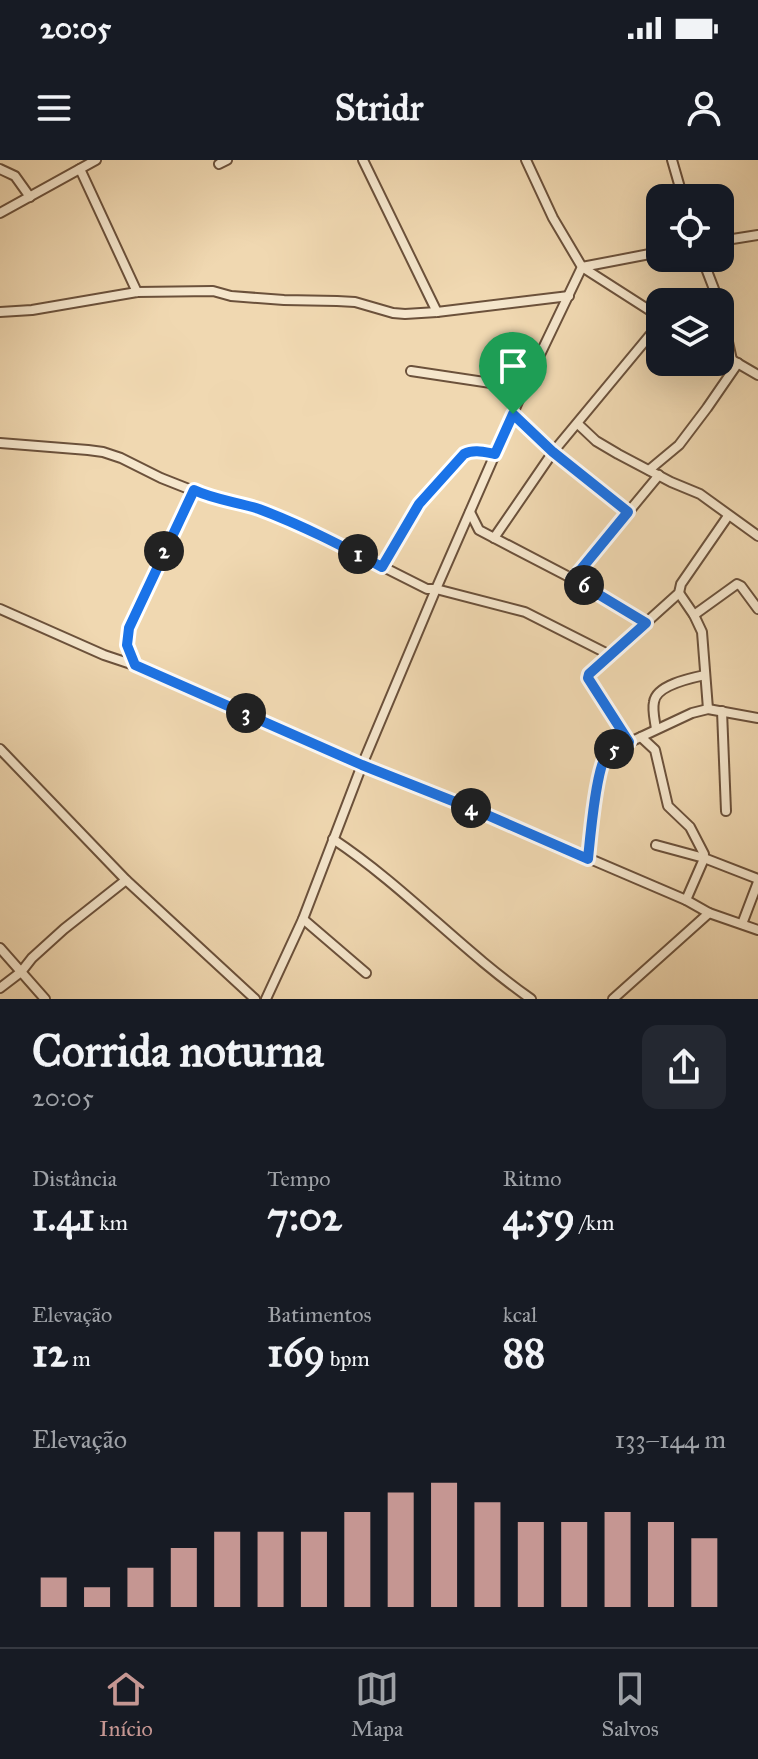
<!DOCTYPE html>
<html lang="pt">
<head>
<meta charset="utf-8">
<style>
	body { margin:0; font-family:"IM FELL Great Primer",serif; background:#242831; color:#f1f3f6; height:100vh; display:flex; flex-direction:column; font-size:30px; white-space:nowrap }
	* { box-sizing:border-box; margin:0 }
	p { font-size:26px; color:#9ea1a6 }
	.icon { flex:none; width:44px; height:44px; fill:none; stroke:currentColor; stroke-width:2; stroke-linecap:round; stroke-linejoin:round }
	.map { position:relative; height:839px; overflow:hidden }
	.details { display:flex; flex-direction:column; background:#171b24; flex:1 }
	.details>* { flex:none }
	.tools { position:absolute; left:646px; top:24px; display:grid; gap:16px }
	.tools a { display:grid; place-items:center; width:88px; height:88px; border-radius:16px; background:#171b24; box-shadow:0 8px 32px #0002; font-size:40px }
	.pin { position:absolute; display:grid; place-items:center; width:68px; height:68px; color:#fff; margin:-82px -34px; border-radius:50% 50% 50% 0; rotate:-45deg; box-shadow:0 0 8px #0007 }
	.pin .icon { rotate:45deg }
	.km { position:absolute; width:40px; height:40px; margin:-20px; border-radius:50%; background:#222; color:#fff; font-size:22px; line-height:40px; text-align:center }
	.round { display:grid; place-items:center; flex:none; width:84px; height:84px; border-radius:16px; background:#242831 }
	.headline { display:flex; align-items:center; justify-content:space-between; height:136px; padding:0 32px }
	h1 { font-size:44px; font-weight:800; line-height:60px }
	.metrics { display:grid; grid-template-columns:repeat(3,1fr); gap:12px; height:136px; padding:8px 32px }
	.metrics div { display:grid; align-content:center }
	.metrics b { font-size:40px; font-weight:800 }
	.metrics small { font-size:22px; font-weight:400 }
	.metrics p { font-size:22px }
	.chart { height:224px; padding:16px 32px }
	.chart p { display:flex; justify-content:space-between }
	.chart svg { width:100%; height:144px; margin-top:8px; stroke:#c59692; stroke-width:6 }
	.status { display:flex; justify-content:space-between; align-items:center; height:56px; padding:0 40px; background:#171b24; direction:ltr }
	.status svg { height:22px; fill:currentColor }
	header { display:flex; justify-content:space-between; align-items:center; height:104px; padding:0 32px; background:#171b24; font-size:36px; font-weight:800 }
	.tabs { display:flex; justify-content:space-around; align-items:center; height:112px; border-top:2px solid #363941; background:#171b24; font-size:22px; color:#9ea1a6 }
	.tabs a { display:grid; justify-items:center; gap:4px }
	.tabs .active { color:#c59692 }
	.map>svg:first-child { display:block }
</style>
</head>
<body>
<div class="status"><b>20:05</b><svg viewBox="0 0 49 12"><path d="M0 12V9h3v3zM5 12V6h3v6zM10 12V3h3v9zM15 12V0h3v12zM26 1h20v11H26zM47 4h2v5h-2z"/></svg></div>
<header><svg class="icon" aria-label="menu" viewBox="0 0 24 24"><path d="M4 6h16M4 12h16M4 18h16"/></svg>Stridr<svg class="icon" aria-label="person" viewBox="0 0 24 24"><circle cx="12" cy="8" r="4"/><path d="M4 21q1-7 8-7t8 7"/></svg></header>
<div class="map">
<svg width="758" height="839" viewBox="0 0 758 839">
	<rect width="100%" height="100%" fill="#f0d8b1"/>
	<filter id="stains"><feTurbulence type="fractalNoise" baseFrequency=".0025" numOctaves="4"/><feColorMatrix values="0 0 0 0 .2 0 0 0 0 .09 0 0 0 0 .02 0 0 0 .5 -.17"/></filter>
	<radialGradient id="worn" r=".72"><stop offset=".6" stop-color="#630" stop-opacity="0"/><stop offset="1" stop-color="#630" stop-opacity=".3"/></radialGradient>
	<g fill="none" stroke-linecap="round" stroke-linejoin="round">
		<defs>
			<g id="street">
				<polyline points="363,0 437,152"/>
				<polyline points="526,0 553,58 582,107 660,157"/>
				<polyline points="672,0 683,38"/>
				<polyline points="219,4 227,0"/>
				<polyline points="0,9 15,16 30,37"/>
				<polyline points="80,9 137,132"/>
				<polyline points="0,53 96,0"/>
				<polyline points="720,81 758,75"/>
				<polyline points="702,98 719,142"/>
				<polyline points="720,145 732,200"/>
				<polyline points="0,152 32,150 137,132 213,131 231,136 284,140 337,141 355,142 393,153 405,154 437,152 569,136"/>
				<polyline points="720,193 758,215"/>
				<polyline points="411,211 524,228"/>
				<polyline points="513,254 553,292 628,352"/>
				<polyline points="578,264 596,281 618,294 671,322 700,334 758,376"/>
				<polyline points="0,283 88,290 103,292 121,298 161,318 204,335 248,345 294,362 427,429 436,429 525,452 610,495"/>
				<polyline points="649,310 679,285 707,248 738,203"/>
				<polyline points="470,352 479,370 573,419 646,463"/>
				<polyline points="494,378 553,292 660,163"/>
				<path d="M382,407L419,344L464,294C474,289 484,292 495,294"/>
				<polyline points="573,419 659,315"/>
				<polyline points="679,433 694,455 702,472 708,549"/>
				<polyline points="0,449 104,495 149,510 362,605 478,651 686,740 709,753 758,770"/>
				<polyline points="694,455 737,424 741,426 758,449"/>
				<polyline points="135,505 127,485 129,468 194,330"/>
				<polyline points="722,551 726,651"/>
				<path d="M656,569C655,561 652,550 654,542C656,525 691,518 705,515"/>
				<polyline points="641,577 655,590 668,646 690,667 704,694 703,701 686,740"/>
				<polyline points="629,582 590,521 589,514 679,433 681,424 728,356"/>
				<polyline points="0,589 126,720 255,839"/>
				<path d="M333,679C404,726 461,790 531,839"/>
				<polyline points="656,685 704,698 758,719"/>
				<path d="M588,699C591,673 594,606 613,590L692,553L708,549L758,558"/>
				<polyline points="303,759 366,813"/>
				<polyline points="742,764 758,722"/>
				<polyline points="0,788 45,839"/>
				<polyline points="0,828 21,812 32,798 64,769 126,720"/>
				<polyline points="266,839 303,759 362,605 436,429 524,228 582,107 660,92"/>
				<polyline points="613,839 709,753"/>
			</g>
		</defs>
		<use href="#street" stroke="#6b513b" stroke-width="12"/>
		<use href="#street" stroke="#f5e6cc" stroke-width="8"/>
	</g>
	<g fill="none" stroke-linecap="round" stroke-linejoin="round">
		<defs>
			<path id="route" d="M513,254L553,292L628,352L573,419L646,463L589,514L588,518L629,582C622,586 612,588 607,594C596,608 590,679 588,699L478,651L362,605L135,505L127,485L129,468L194,330C215,340 238,342 259,349C302,365 342,386 382,407L419,344L464,294C474,289 484,292 495,294Z"/>
		</defs>
		<use href="#route" stroke="#fff" stroke-width="16"/>
		<use href="#route" stroke="#1a73e8" stroke-width="10"/>
	</g>
	<rect width="100%" height="100%" filter="url(#stains)"/>
	<rect width="100%" height="100%" fill="url(#worn)"/>
</svg>
<div class="tools">
<a><svg class="icon" aria-label="locate" viewBox="0 0 24 24"><circle cx="12" cy="12" r="6"/><path d="M12 2v4M12 18v4M2 12h4M18 12h4"/></svg></a>
<a><svg class="icon" aria-label="layers" viewBox="0 0 24 24"><path d="M12 4l9 5-9 5-9-5zM3 14l9 5 9-5"/></svg></a>
</div>
<div class="pin" style="left:513px;top:254px;background:#1e9e55"><svg class="icon" aria-label="arrive" viewBox="0 0 24 24"><path d="M6 21V4h12l-3 4 3 4H6"/></svg></div>
<b class="km" style="left:358px;top:394px">1</b>
<b class="km" style="left:164px;top:391px">2</b>
<b class="km" style="left:246px;top:553px">3</b>
<b class="km" style="left:471px;top:648px">4</b>
<b class="km" style="left:614px;top:589px">5</b>
<b class="km" style="left:584px;top:425px">6</b>
</div>
<section class="details">
<div class="headline"><div><h1>Corrida noturna</h1><p>20:05</p></div><a class="round"><svg class="icon" aria-label="share" viewBox="0 0 24 24"><path d="M12 15V3M7 8l5-5 5 5M5 13v7h14v-7"/></svg></a></div>
<div class="metrics">
<div><p>Distância</p><b>1.41<small> km</small></b></div>
<div><p>Tempo</p><b>7:02</b></div>
<div><p>Ritmo</p><b>4:59<small> /km</small></b></div>
</div>
<div class="metrics">
<div><p>Elevação</p><b>12<small> m</small></b></div>
<div><p>Batimentos</p><b>169<small> bpm</small></b></div>
<div><p>kcal</p><b>88</b></div>
</div>
<div class="chart"><p><span>Elevação</span>133–144 m</p>
<svg viewBox="0 0 160 44" preserveAspectRatio="none"><path d="M5 44V35M15 44V38M25 44V32M35 44V26M45 44V21M55 44V21M65 44V21M75 44V15M85 44V9M95 44V6M105 44V12M115 44V18M125 44V18M135 44V15M145 44V18M155 44V23"/></svg>
</div>
</section>
<nav class="tabs">
<a class="active"><svg class="icon" aria-label="home" viewBox="0 0 24 24"><path d="M3 11l9-7 9 7M6 9v11h12V9"/></svg>Início</a>
<a><svg class="icon" aria-label="map" viewBox="0 0 24 24"><path d="M3 6l6-2 6 2 6-2v14l-6 2-6-2-6 2zM9 4v14M15 6v14"/></svg>Mapa</a>
<a><svg class="icon" aria-label="saved" viewBox="0 0 24 24"><path d="M7 4h10v16l-5-4-5 4z"/></svg>Salvos</a>
</nav>
</body>
</html>
